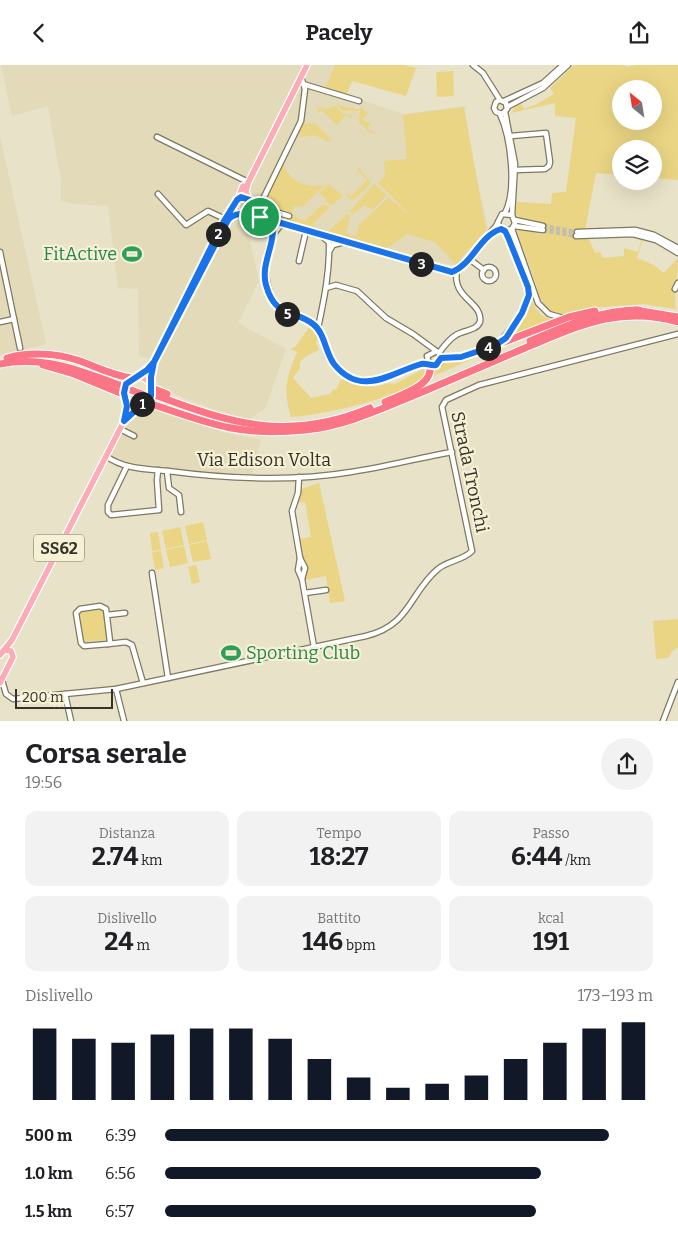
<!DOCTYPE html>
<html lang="it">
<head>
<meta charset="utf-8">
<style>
	body { margin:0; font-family:Bitter,serif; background:#f2f2f2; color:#202124; height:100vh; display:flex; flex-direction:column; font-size:19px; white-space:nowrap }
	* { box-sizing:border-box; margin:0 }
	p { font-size:16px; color:#757577 }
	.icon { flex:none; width:28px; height:28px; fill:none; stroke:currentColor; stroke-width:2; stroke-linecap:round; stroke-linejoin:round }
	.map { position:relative; height:656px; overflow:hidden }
	.drawer { display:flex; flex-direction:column; background:#fff; flex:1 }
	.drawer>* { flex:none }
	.needle { width:32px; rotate:330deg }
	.controls { position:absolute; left:612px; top:15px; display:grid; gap:10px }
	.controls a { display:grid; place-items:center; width:50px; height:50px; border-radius:50%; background:#fff; box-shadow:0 5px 20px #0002; font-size:25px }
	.scale { position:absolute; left:15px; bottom:12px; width:98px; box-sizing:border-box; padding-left:5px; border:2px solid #353329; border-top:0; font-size:14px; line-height:18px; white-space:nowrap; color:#353329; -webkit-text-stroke:4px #f6f0d5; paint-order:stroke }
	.pin { position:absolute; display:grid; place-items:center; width:42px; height:42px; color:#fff; margin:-21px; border:2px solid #fff; border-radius:50%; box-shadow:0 1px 5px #0007 }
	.km { position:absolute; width:25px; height:25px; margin:-12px; border-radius:50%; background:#222; color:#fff; font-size:14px; line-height:25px; text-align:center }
	.round { display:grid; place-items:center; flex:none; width:52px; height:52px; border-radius:26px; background:#f2f2f2 }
	.head { display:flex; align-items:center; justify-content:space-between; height:85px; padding:0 25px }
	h1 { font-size:28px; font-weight:700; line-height:38px }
	.metrics { display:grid; grid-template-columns:repeat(3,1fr); gap:8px; height:85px; padding:5px 25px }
	.metrics div { display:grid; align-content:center; border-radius:12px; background:#f2f2f2; text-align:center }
	.metrics b { font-size:25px; font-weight:700 }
	.metrics small { font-size:14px; font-weight:400 }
	.metrics p { font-size:14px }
	.chart { height:140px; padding:10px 25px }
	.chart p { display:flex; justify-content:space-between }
	.chart svg { width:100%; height:90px; margin-top:5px; stroke:#111827; stroke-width:6 }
	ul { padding:0 25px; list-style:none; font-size:16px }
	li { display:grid; grid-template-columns:80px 60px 1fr; align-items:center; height:38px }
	li i { height:12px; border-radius:6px; background:#111827 }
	header { display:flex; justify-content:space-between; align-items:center; height:65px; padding:0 25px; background:#fff; font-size:22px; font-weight:700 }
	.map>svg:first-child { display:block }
</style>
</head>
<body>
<header><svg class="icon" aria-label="back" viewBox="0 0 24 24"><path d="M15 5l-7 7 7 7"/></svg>Pacely<svg class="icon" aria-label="share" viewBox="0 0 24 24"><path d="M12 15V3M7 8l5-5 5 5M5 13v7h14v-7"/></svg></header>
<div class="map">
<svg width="678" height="656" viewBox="0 0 678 656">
	<rect width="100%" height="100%" fill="#e8e2c8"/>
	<g fill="#e2dab8">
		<polygon points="1,0 335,0 325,23 403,49 466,41 464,53 488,164 455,201 372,180 257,146 246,157 259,216 238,258 286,284 265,344 250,354 216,345 184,333 162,323 155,316 155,308 159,297 139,291 138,224 118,223 108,141 74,139 61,136 61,116 48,41 12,51"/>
		<polygon points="0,71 46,279 0,290"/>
		<polygon points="147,343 223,367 261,375 252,409 182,405 116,395 111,392 112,385 131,351"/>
	</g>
	<g fill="#e9d583" fill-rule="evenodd">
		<polygon points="335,0 404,0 416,3 406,31 352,16 346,31 325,23"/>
		<path d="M574,0H625L626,2L636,0H678V115L654,113V84H621V110L596,108L585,165L578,164L577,168C608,174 628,156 662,175C668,179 675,181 678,186L655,173L633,168L577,170L576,173L589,174L595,188L600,187L603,193L624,191V183L638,187L641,176L639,174L643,173L637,193L652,199L664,208L678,193C678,213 673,224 676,244L644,239L588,243L564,251L556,250L549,246L538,230L536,219L516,166L524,165L543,170L545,160L519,153L515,147L517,137L551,139L552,128L566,127L576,53L555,51V38L511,48L516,41L521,39L524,44L535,40L554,29L550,23ZM621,24H654V56H621Z"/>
		<polygon points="453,6 454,31 437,32 436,7"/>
		<polygon points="338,40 360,45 360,42 368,48 362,55 371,58 367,63 377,69 369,67 359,57 360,46 343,46"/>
		<polygon points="336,41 342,49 357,50 352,50 352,54 346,50 337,60 322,45 319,48 317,46 320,42 325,44"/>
		<polygon points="464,42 486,165 456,199 435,177 407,169 384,185 326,168 348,149 350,151 346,168 356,171 359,160 389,132 393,138 394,137 412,152 378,118 385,111 384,96 407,94 403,50"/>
		<polygon points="315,58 331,74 328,77 315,70 301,72 299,66 302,59"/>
		<path d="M296,62L261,133V139L266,146L263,137L283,98C290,118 305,123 325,120L302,142L294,141L291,150L305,156L323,139L330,142L312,160L324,165L322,167L261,149L257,146L256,138Z"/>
		<polygon points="359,103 371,118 356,133 351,135 346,130 348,128 351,131 367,115 357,105"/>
		<polygon points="329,119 343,131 332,140 325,137 326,134 319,128"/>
		<polygon points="374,119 387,130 372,145 365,140 352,149 350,146"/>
		<path d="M532,235C536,246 542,253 554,255L505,276L516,264Z"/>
		<path d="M310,261L318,268L319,274L316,277L319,285L306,291L300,297V303L293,313L311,333L330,329L334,324L336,325L340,316L344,313C355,319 367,323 379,321C385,320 389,317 395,319L423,304L426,309C412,331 318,351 291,352C283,324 286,314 297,287L291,284L296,281Z"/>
		<polygon points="507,279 433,311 433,303 443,297 461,296"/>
		<polygon points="319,418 345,536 330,538 326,511 305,515 306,503 299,474 311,472 305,437 296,438 301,424"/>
		<polygon points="203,457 207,475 189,479 185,461"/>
		<polygon points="180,462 184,480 166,484 162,466"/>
		<polygon points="158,467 161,485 152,486 150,468"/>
		<polygon points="207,476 211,494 193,497 189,480"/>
		<polygon points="184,481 188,498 170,502 166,485"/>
		<polygon points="161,486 164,503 155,505 152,487"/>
		<polygon points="196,500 200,517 192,519 188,502"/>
		<polygon points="102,544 104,545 109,575 83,577 78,550 80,548"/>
		<polygon points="678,554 678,583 674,584 668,593 656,594 653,556"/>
	</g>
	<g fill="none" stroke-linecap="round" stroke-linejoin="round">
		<g stroke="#c4bfa8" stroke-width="4.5" stroke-dasharray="4.5 2" stroke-linecap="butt">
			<polyline points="543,161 577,167"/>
			<polyline points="543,165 576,171"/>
		</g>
		<g stroke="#c4bfa8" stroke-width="7" stroke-dasharray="7 3.5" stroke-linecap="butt">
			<polyline points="123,317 133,321"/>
			<polyline points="144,330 154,334"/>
		</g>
		<defs>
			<g id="minor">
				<polyline points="473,0 483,8 500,35 506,38 507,44 502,49 496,47 494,43 496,37 500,35"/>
				<polyline points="303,19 359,36"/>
				<polyline points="504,36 543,18 563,0"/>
				<polyline points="507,42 543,23 568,0"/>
				<polyline points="505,47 515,99 512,150"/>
				<path d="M500,49C511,73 517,125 505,148"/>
				<polyline points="511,71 546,68 550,97 549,101 545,104 514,105"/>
				<polyline points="157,72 248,117"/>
				<polyline points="158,129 186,160 208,146 225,154"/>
				<polyline points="251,140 260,152"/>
				<polyline points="244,148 452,207 466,196 496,161 502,149 512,150 515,158 512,164 505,166 499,162 498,157"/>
				<polyline points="289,151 266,144 262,136 301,56 305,24 301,12"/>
				<polyline points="515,155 543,161"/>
				<path d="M286,160L280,161C261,181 261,225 281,245C290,254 308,252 318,263C324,270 324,282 328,291C347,325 379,317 408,305C413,303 417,300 422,299C429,297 433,303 440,298L439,288L413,269L386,253L357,226L336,220L326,223"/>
				<polyline points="514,161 543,165"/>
				<polyline points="512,164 538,238 549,249 563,253"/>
				<polyline points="577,167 635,165 654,170 678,183"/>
				<polyline points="576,171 633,169 656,175 678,188"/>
				<polyline points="330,185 333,180 344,177"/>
				<polyline points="0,187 20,283"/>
				<polyline points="468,193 484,205"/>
				<polyline points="299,196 306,166"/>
				<circle cx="489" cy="209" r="7"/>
				<polyline points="675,224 678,218"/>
				<polyline points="0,257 14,254"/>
				<path d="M318,263C324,235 330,206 329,177L324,173"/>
				<polyline points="501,276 522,248 529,230 526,215 505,166"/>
				<path d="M439,288C444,281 448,275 456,270C464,265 476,266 480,257C483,236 451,234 457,205"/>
				<polyline points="441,293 461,292 495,280"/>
				<polyline points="429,299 427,291 435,287"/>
				<polyline points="120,364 134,371"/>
				<path d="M106,391C123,404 147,404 168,406C228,414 291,417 351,407C385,402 418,393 452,387"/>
				<polyline points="127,401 108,440 108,447 111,450 159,445 157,415 158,405"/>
				<polyline points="167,406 169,423 179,430 181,447"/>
				<polyline points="299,412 298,428 292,446 300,493 305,503 302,514"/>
				<polyline points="300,493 298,505 302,514 314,582"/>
				<polyline points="152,508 168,613"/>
				<polyline points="305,528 326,525"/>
				<polygon points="100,541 106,544 110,577 108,579 84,581 81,578 76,548 80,544"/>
				<polyline points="107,550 125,548"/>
				<polyline points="108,579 126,577 132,580 143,618"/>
				<path d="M2,615L6,629L13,634L116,624L366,571C411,560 409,528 438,504C447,496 464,495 472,486L442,342L446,335L479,320L678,269"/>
				<polyline points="116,624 124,656"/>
				<polyline points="65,629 71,656"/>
				<polyline points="663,656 678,617"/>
			</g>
			<g id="major">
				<circle cx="243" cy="140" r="8"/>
				<polyline points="238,134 243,121"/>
				<polyline points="249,135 246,126 248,118 307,0"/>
				<polyline points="137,312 154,297 227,156 233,151 243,148"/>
				<circle cx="138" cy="326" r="14"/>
				<polyline points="151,319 153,299"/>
				<polyline points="125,354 140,340"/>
				<polyline points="0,590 12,575 124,356 127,341 126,332"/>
				<polyline points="0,618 13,592 11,586 4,585"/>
			</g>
			<g id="highway">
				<polyline points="635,245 678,252"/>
				<path d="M530,276C566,261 599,245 639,245"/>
				<polyline points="494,281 569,252 595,246"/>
				<path d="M7,293C28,287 56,288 77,295C95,301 113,311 133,313"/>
				<path d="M0,299C44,290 81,306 122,321"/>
				<polyline points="43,300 74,309 125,330"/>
				<polyline points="152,323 167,329"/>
				<polyline points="131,325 144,330"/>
				<path d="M155,330C232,359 289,377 370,343"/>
				<path d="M146,337C207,358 239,372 305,365C346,361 383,343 420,328C455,313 490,298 525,283C579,261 619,240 678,257"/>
				<path d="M385,337C400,330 434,321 430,300"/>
			</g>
		</defs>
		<use href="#minor" stroke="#7e7860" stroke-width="7"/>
		<use href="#major" stroke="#fff" stroke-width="8"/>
		<use href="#highway" stroke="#fff" stroke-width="9"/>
		<use href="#minor" stroke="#fff" stroke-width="4.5"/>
		<use href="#major" stroke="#fcacb6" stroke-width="5.5"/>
		<use href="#highway" stroke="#fa7585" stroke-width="7"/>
	</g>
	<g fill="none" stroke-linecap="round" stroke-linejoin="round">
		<defs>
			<path id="route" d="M260,152C248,152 238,144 228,155L154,297L151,312V331L124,356L127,341L124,328L126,319L147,305L154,297L224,156L237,135L241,132L250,135L254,146L260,152L452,207C473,199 479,171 501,164L505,166L508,172L528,222L529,230L522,248L506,273L494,281L461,292L441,293L436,300C431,301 427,298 421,299C391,308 361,333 334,299C325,287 325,268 313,259C293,244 275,253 266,220C260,198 277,178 272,156L260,152"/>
		</defs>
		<use href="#route" stroke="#fff" stroke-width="10"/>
		<use href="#route" stroke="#1a73e8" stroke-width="6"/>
	</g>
	<defs>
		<symbol id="stadium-bare" viewBox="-9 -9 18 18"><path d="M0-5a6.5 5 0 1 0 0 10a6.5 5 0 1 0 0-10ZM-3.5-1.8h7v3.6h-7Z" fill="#2e9e5b" stroke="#f6f0d5" stroke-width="2.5" paint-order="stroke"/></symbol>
	</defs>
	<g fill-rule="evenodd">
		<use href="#stadium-bare" x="118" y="175" width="28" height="28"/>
		<use href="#stadium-bare" x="217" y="574" width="28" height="28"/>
	</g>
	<g text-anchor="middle" stroke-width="4.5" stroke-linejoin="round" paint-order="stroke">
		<rect fill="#f6f0d5" stroke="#6f6c5d" stroke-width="1" x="34" y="469.5" width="50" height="27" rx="4"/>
		<g font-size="16" font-weight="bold" fill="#353329">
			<text x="59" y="489">SS62</text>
		</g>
		<g font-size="18" fill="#27864d" stroke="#f6f0d5" text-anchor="end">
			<text x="117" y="195">FitActive</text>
			<text x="246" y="594" text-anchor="start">Sporting Club</text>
		</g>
		<g font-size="18" fill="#353329" stroke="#f6f0d5">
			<text x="264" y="401">Via Edison Volta</text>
			<text transform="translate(470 407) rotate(78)" y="6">Strada Tronchi</text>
		</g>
	</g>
</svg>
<div class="controls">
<a><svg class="needle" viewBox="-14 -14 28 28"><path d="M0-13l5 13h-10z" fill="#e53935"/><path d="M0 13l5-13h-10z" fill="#757577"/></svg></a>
<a><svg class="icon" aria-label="layers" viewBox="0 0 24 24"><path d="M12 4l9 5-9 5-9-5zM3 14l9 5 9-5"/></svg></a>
</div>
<div class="scale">200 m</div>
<div class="pin" style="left:260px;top:152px;background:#1e9e55"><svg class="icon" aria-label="arrive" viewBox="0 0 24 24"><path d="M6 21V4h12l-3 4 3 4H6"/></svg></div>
<b class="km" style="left:142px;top:339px">1</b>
<b class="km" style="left:218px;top:169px">2</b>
<b class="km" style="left:421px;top:199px">3</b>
<b class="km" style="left:488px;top:283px">4</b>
<b class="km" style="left:287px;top:249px">5</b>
</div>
<section class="drawer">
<div class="head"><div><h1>Corsa serale</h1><p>19:56</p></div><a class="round"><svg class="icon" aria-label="share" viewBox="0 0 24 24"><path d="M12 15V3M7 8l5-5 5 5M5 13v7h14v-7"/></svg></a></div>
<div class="metrics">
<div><p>Distanza</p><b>2.74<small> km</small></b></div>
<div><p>Tempo</p><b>18:27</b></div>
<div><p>Passo</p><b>6:44<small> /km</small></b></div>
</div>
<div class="metrics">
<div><p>Dislivello</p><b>24<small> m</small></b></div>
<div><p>Battito</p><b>146<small> bpm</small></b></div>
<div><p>kcal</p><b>191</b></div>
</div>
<div class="chart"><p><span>Dislivello</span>173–193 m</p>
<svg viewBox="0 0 160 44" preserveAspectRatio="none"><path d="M5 44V9M15 44V14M25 44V16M35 44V12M45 44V9M55 44V9M65 44V14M75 44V24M85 44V33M95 44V38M105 44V36M115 44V32M125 44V24M135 44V16M145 44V9M155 44V6"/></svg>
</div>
<ul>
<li><b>500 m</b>6:39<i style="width:91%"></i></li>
<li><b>1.0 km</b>6:56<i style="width:77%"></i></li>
<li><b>1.5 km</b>6:57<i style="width:76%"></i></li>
</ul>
</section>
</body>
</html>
